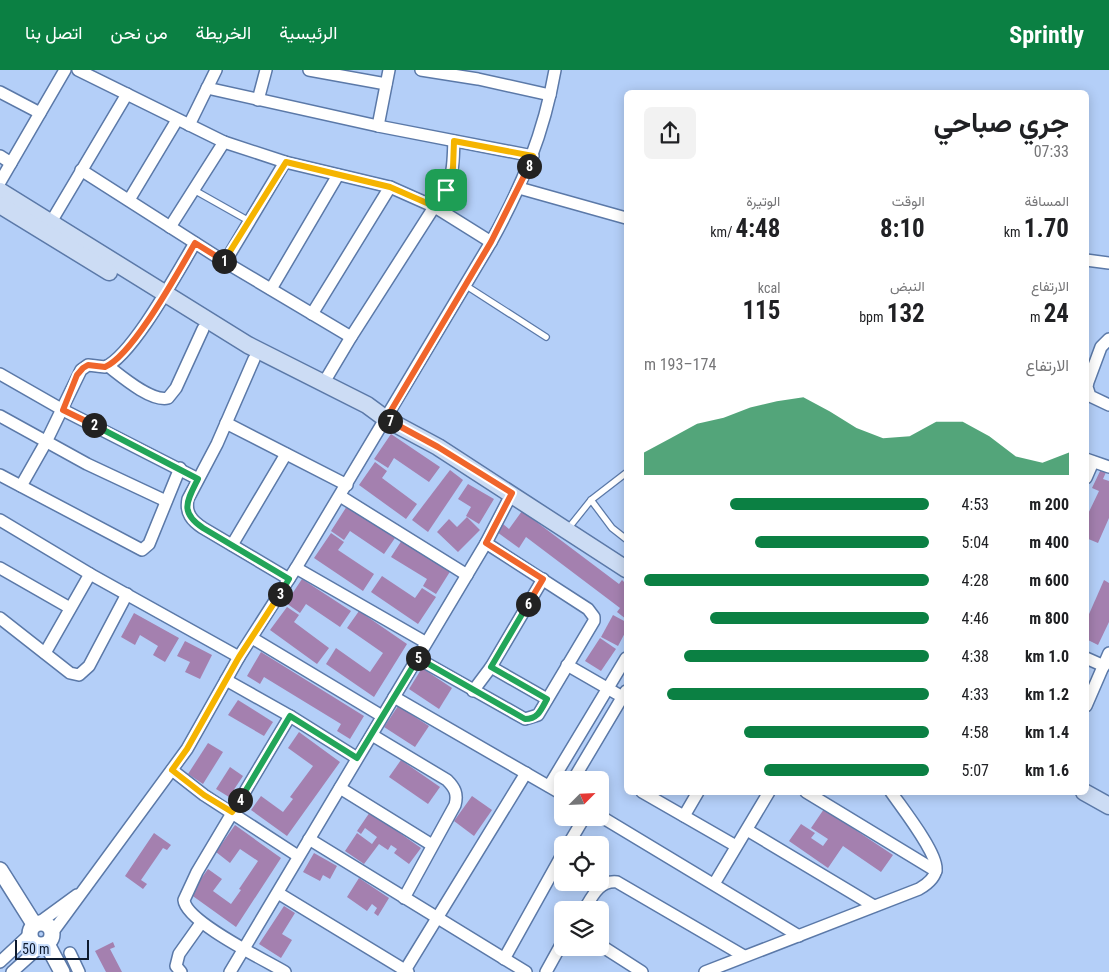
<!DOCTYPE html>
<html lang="ar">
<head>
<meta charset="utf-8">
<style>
	body { margin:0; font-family:"Roboto Condensed",Vazirmatn,sans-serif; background:#f2f2f2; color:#202124; direction:rtl; height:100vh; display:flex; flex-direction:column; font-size:19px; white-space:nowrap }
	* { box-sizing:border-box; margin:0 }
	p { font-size:16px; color:#757577 }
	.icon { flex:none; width:28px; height:28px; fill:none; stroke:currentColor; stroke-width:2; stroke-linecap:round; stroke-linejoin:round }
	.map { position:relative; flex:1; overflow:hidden; direction:ltr }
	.side { position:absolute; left:624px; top:20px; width:465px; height:705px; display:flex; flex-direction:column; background:#fff; border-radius:8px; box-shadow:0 2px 12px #0003; direction:rtl }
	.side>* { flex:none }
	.needle { width:32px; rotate:66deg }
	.fabs { position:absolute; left:554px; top:701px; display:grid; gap:10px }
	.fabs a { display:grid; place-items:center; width:55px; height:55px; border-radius:8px; background:#fff; box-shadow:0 2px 12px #0003; font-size:25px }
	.scale { position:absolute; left:15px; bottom:12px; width:74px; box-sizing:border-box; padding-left:5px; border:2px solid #0e1a2d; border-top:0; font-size:14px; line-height:18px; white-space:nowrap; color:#0e1a2d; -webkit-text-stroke:4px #c7dcfb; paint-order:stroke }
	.pin { position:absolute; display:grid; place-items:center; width:42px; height:42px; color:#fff; margin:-21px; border-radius:10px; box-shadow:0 2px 8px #0006 }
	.km { position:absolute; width:25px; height:25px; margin:-12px; border-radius:50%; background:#222; color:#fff; font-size:14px; line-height:25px; text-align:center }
	.round { display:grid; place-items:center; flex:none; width:52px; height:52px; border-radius:8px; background:#f2f2f2 }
	.summary { display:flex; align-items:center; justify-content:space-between; height:85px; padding:0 20px }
	h1 { font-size:28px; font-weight:700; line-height:38px }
	.metrics { display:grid; grid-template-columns:repeat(3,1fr); gap:8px; height:85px; padding:5px 20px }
	.metrics div { display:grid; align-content:center }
	.metrics b { font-size:25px; font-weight:700 }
	.metrics small { font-size:14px; font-weight:400 }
	.metrics p { font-size:14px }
	.chart { height:140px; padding:10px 20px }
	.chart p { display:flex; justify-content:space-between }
	.chart svg { width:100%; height:90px; margin-top:5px; fill:#0b8043; opacity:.7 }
	ul { padding:0 20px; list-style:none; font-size:16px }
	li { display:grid; grid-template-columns:80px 60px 1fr; align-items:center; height:38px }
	li i { height:12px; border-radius:6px; background:#0b8043 }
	header { display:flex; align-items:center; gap:30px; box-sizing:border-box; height:70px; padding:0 25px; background:#0b8043; color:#fff }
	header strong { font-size:24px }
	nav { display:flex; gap:28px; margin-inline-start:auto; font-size:18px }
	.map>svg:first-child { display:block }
</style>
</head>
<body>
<header>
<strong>Sprintly</strong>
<nav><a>الرئيسية</a><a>الخريطة</a><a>من نحن</a><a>اتصل بنا</a></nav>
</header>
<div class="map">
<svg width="1109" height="902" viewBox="0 0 1109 902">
	<rect width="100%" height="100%" fill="#b4cff8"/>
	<g fill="#a480af">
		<polygon points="391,364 440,397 429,412 394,388 388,398 374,389"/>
		<polygon points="375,392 387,401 382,408 417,434 406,449 359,415"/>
		<polygon points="1102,397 1107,400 1103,409 1109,411 1109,448 1098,473 1086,468 1086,448 1099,421 1092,418"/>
		<polygon points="450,400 463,410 428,462 412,450"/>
		<polygon points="468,414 494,429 479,454 466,446 471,437 458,429"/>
		<polygon points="347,436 395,468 384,484 350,461 344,470 331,461"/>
		<polygon points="522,441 619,514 622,510 626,514 626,549 617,542 620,538 526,467 519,478 497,462 503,454 509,459"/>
		<polygon points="467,447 480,460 458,482 437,462 449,449 457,457"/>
		<polygon points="331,463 344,472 338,480 374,504 363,521 314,488"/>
		<polygon points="402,470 451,500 436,524 423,516 427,509 391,487"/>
		<polygon points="382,506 415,528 422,518 436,527 418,554 371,522"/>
		<polygon points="302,509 351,541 340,557 306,534 300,543 286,533"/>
		<polygon points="1104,510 1109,513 1109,552 1098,575 1086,569 1086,551"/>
		<polygon points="287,537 299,545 294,552 329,578 317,594 270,560"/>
		<polygon points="359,541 407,574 374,627 326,594 336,578 370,602 383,583 347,558"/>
		<polygon points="134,543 179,568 165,592 153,585 158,576 140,565 135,575 121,567"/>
		<polygon points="613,545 626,552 626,561 618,576 601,567"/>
		<polygon points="600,568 616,579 601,601 585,591"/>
		<polygon points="185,571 212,585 200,609 185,602 190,592 177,586"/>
		<polygon points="261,582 364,646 350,669 337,661 341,654 264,607 260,614 247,606"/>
		<polygon points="422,598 452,618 439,639 409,619"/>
		<polygon points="238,630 273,652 264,666 228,645"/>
		<polygon points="398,636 429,656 415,677 384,657"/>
		<polygon points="299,662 340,692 287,766 251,740 261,726 283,742 293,729 290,727 313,696 288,678"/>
		<polygon points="208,673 223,682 203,714 188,704"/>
		<polygon points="401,690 440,717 428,734 389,707"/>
		<polygon points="230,697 243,706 229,727 216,719"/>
		<polygon points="472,726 492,740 474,766 454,751"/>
		<polygon points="824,739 893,785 881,802 843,776 828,798 789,771 801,754 815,763 811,768 823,776 828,769 811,758"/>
		<polygon points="370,742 421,778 409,794 394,783 397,779 391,775 388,780 379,774 364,794 345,781 357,763 372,774 377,767 365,758 361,764 357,761"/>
		<polygon points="235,755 281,788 236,857 190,824 208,799 222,809 213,821 231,834 241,820 239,819 258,791 240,779 230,793 216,782"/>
		<polygon points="154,763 171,775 167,780 163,778 141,810 147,814 143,819 125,806"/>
		<polygon points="314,783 337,796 330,809 323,805 320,811 303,802"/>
		<polygon points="359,808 389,828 378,846 374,843 377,838 372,834 367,841 347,827"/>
		<polygon points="284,836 295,843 282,864 292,870 281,888 259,874"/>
		<polygon points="113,872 115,877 110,879 122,902 106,902 95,881"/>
	</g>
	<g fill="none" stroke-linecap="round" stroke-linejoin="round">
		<defs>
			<g id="service">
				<polyline points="194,120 249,151"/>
				<polyline points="465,215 546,267"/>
				<polyline points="591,430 612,458 626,469"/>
				<polyline points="567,460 591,430 626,403"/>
			</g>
			<g id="minor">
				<polyline points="78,0 224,72 285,92 390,117 435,137 491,172"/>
				<polyline points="309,0 386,14"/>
				<polyline points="421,0 478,9 550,25"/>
				<polyline points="207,18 378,56 533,86"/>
				<polyline points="0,22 40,43"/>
				<polyline points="258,30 266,0"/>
				<polyline points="189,55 216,0"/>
				<polyline points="378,56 389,0"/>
				<polyline points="0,86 11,93"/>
				<polyline points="81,100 225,192 351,267"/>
				<polyline points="0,112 65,0"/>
				<polyline points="519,118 626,148"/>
				<polyline points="129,130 177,50"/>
				<polyline points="51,152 127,24"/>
				<polyline points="170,157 224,72"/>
				<polyline points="1086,190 1109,193"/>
				<polyline points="225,192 285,92"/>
				<polyline points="271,219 338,105"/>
				<polyline points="312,244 390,117"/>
				<polyline points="1109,269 1101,277 1088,312 1087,317 1090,326 1109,335"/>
				<path d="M254,289L217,374L188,429C185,443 192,451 203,458L289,509"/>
				<path d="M108,296C121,306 151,332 168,328L176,318L203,259"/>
				<polyline points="0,304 63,340 198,409"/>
				<path d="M323,314L351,267L445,120C454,104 453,89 454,71"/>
				<polyline points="0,346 87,394 166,431"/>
				<polyline points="226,353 347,415"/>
				<polyline points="1086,389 1109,397"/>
				<polyline points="0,405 142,480 149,474 180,398"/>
				<polyline points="1086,408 1093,392"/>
				<path d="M21,416L46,372L81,300L88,295L105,297C133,285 178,201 195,173"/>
				<polyline points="340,426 467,505"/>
				<polyline points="0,450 90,504 239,587"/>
				<polyline points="232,475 286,384"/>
				<polyline points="0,498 70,538"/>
				<polyline points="296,498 425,572"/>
				<polyline points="0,548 70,603 79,605 89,596 127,524"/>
				<polyline points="252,568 382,646"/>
				<polyline points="45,583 90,504"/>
				<polyline points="417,588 525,649 538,645 594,551 594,547 588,539 486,473"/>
				<polyline points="1086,588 1104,596"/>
				<polyline points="567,595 626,629"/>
				<polyline points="491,597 547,629"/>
				<polyline points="226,610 290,646 357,688"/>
				<polyline points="473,621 491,597 543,509"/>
				<polyline points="394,627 562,724"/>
				<polyline points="1086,636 1109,583"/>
				<path d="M372,665L447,710C455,718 458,724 455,735L404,828"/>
				<polyline points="172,700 204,725 298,786"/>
				<polyline points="573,710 626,621"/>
				<polyline points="549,716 626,588"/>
				<polyline points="340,718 432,775"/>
				<polyline points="642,722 736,776"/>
				<polyline points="806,722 936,801"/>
				<polyline points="600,746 799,866"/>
				<polyline points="684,746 698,722"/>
				<polyline points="747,760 874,836"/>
				<polyline points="309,769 526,902"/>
				<polyline points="568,775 584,748"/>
				<polyline points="714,814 769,722"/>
				<polyline points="278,823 408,902"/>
				<path d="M584,840C592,827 599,810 617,812L744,886"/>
				<polyline points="40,852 77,825"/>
				<path d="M52,863L187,679L239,587L296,498L491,172C522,116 544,63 555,0"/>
				<polyline points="600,875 642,902"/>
				<polyline points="70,883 79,902"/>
				<polyline points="504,889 562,785"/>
				<polyline points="0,892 29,865"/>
				<polyline points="12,902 41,876"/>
				<polyline points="181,902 176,896 179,884 201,853"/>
				<polyline points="230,902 486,473 512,423"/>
				<path d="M285,902C265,890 186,852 184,830L197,802L290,646"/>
				<polyline points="404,902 526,703"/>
				<polyline points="546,902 562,873"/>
				<path d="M705,902L919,819C926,815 935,809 936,799C937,782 902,738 891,722"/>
			</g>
			<g id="tertiary">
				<polyline points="0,800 34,854"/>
				<circle cx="41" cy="864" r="11"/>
				<polyline points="47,874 62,902"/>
			</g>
			<g id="secondary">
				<polyline points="0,121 248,275 367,335 386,349 438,377 626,499"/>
				<polyline points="0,135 109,202"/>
				<polyline points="1084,722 1109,736"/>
			</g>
		</defs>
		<use href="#service" stroke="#5b79a8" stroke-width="8"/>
		<use href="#minor" stroke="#5b79a8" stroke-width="14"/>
		<use href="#tertiary" stroke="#5b79a8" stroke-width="18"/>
		<use href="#secondary" stroke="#5b79a8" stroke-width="19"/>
		<use href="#service" stroke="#fff" stroke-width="5.5"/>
		<use href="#minor" stroke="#fff" stroke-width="11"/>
		<use href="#tertiary" stroke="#fff" stroke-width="15"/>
		<use href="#secondary" stroke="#ccdcf4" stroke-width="16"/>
	</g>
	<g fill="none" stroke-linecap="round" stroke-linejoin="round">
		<defs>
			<polyline id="split-1" points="224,191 286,92 390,117 436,137 446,120"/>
			<path id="split-2" d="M94,355L63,340L77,305L83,298L88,295L105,297C133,285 178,202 195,173L224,191"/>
			<path id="split-3" d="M94,355L198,409C187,431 179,442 203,458L289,509L280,524"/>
			<polyline id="split-4" points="240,730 232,742 204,725 172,700 187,679 239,587 280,524"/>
			<polyline id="split-5" points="240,730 290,646 357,688 418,588"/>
			<path id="split-6" d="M418,588L525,649C538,649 541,640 547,629L491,597L528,534"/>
			<polyline id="split-7" points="390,351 438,377 512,423 486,473 543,509 528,534"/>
			<polyline id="split-8" points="390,351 386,349 491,172 529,96"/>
			<polyline id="split-9" points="446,120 453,98 454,71 533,86 529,96"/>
		</defs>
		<use href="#split-1" stroke="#fff" stroke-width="10"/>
		<use href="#split-2" stroke="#fff" stroke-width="10"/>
		<use href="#split-3" stroke="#fff" stroke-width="10"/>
		<use href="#split-4" stroke="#fff" stroke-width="10"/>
		<use href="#split-5" stroke="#fff" stroke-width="10"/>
		<use href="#split-6" stroke="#fff" stroke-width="10"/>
		<use href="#split-7" stroke="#fff" stroke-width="10"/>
		<use href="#split-8" stroke="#fff" stroke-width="10"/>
		<use href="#split-9" stroke="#fff" stroke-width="10"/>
		<use href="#split-1" stroke="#f5b400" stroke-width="6"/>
		<use href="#split-2" stroke="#f0652b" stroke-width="6"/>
		<use href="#split-3" stroke="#22a559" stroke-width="6"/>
		<use href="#split-4" stroke="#f5b400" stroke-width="6"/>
		<use href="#split-5" stroke="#22a559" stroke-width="6"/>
		<use href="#split-6" stroke="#22a559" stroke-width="6"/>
		<use href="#split-7" stroke="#f0652b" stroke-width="6"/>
		<use href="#split-8" stroke="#f0652b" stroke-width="6"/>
		<use href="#split-9" stroke="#f5b400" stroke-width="6"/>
	</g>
</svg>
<div class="fabs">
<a><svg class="needle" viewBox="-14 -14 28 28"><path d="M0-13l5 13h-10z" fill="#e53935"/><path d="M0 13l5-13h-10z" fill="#757577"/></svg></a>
<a><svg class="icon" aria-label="locate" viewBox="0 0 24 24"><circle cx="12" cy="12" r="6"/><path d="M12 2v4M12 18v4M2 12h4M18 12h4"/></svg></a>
<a><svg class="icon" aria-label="layers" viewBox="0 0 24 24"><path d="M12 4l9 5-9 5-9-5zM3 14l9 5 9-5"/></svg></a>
</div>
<div class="scale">50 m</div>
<div class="pin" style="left:446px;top:120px;background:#1e9e55"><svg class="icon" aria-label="arrive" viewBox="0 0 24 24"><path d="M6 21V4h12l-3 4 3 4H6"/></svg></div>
<b class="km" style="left:224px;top:191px">1</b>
<b class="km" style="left:94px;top:355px">2</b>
<b class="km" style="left:280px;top:524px">3</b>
<b class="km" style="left:240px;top:730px">4</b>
<b class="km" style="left:418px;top:588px">5</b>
<b class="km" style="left:528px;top:534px">6</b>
<b class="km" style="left:390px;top:351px">7</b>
<b class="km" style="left:529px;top:96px">8</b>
<section class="side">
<div class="summary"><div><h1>جري صباحي</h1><p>07:33</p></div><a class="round"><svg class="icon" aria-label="share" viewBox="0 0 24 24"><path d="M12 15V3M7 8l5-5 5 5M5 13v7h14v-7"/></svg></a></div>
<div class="metrics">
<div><p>المسافة</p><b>1.70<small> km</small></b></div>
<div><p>الوقت</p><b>8:10</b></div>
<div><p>الوتيرة</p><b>4:48<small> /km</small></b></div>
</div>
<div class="metrics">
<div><p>الارتفاع</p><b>24<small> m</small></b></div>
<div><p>النبض</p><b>132<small> bpm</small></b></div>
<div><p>kcal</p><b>115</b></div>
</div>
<div class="chart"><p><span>الارتفاع</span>174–193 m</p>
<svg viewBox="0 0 160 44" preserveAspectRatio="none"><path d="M0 44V33L10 26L20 19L30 16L40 11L50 8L60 6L70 13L80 21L90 26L100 25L110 18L120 18L130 25L140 35L150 38L160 33V44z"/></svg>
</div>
<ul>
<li><b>200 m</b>4:53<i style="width:70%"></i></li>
<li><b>400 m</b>5:04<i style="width:61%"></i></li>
<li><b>600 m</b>4:28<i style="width:100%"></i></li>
<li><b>800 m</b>4:46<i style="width:77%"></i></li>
<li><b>1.0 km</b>4:38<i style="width:86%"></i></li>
<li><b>1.2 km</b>4:33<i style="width:92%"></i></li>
<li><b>1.4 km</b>4:58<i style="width:65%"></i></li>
<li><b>1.6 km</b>5:07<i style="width:58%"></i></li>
</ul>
</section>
</div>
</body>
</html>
